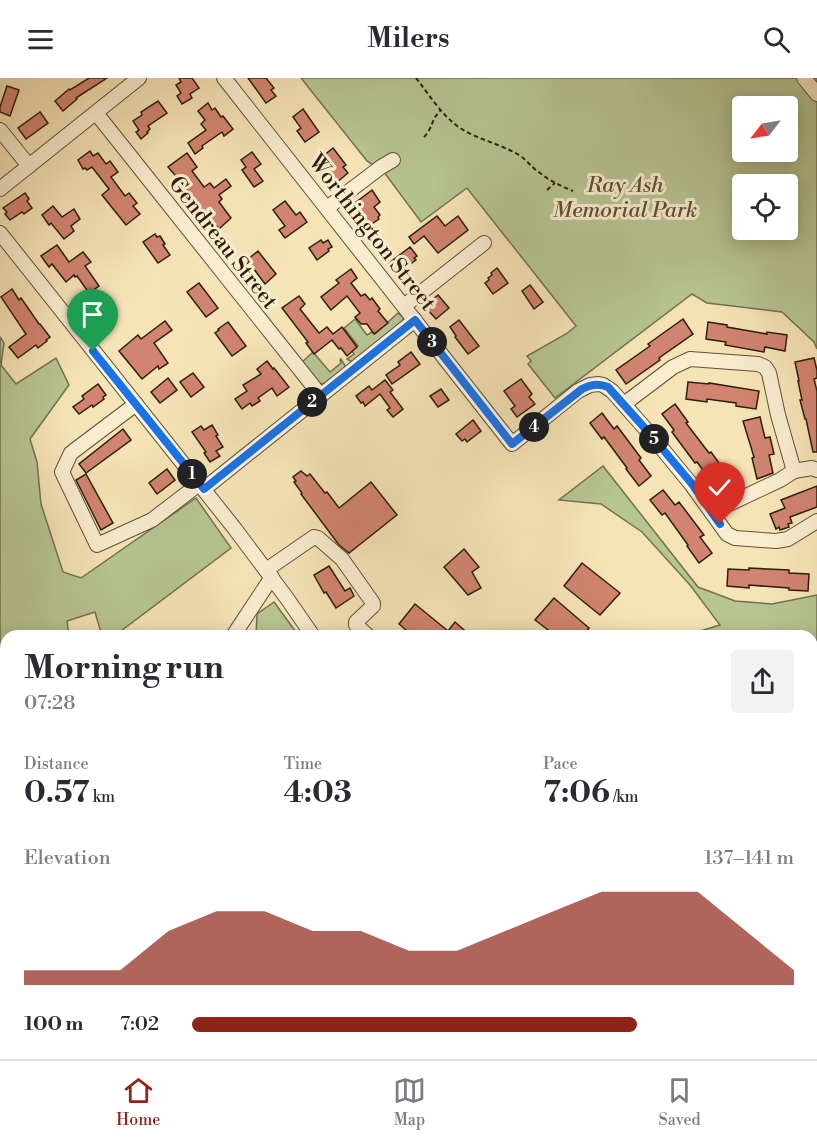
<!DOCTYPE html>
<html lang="en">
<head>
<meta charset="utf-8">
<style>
	body { margin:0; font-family:"Libre Bodoni",serif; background:#f2f2f3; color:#2b2b33; height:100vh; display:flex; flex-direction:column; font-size:22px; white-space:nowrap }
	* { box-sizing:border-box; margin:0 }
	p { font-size:20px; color:#7c7c81 }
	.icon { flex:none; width:33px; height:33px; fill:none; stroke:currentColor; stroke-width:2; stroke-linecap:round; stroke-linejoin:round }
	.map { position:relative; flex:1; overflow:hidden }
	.details { position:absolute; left:0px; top:552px; width:818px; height:429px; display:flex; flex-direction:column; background:#fff; border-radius:18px 18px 0 0; box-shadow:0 3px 15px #0003 }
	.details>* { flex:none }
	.needle { width:39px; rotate:239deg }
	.fabs { position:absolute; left:732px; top:18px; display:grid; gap:12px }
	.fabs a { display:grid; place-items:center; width:66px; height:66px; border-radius:6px; background:#fff; box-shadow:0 3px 15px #0003; font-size:30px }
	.pin { position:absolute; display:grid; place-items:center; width:51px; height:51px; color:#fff; margin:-62px -26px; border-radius:50% 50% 50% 0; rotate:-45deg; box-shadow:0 0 6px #0007 }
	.pin .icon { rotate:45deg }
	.km { position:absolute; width:30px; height:30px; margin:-15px; border-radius:50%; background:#222; color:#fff; font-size:16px; line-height:30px; text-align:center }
	.round { display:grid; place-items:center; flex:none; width:63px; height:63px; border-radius:6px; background:#f2f2f3 }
	.overview { display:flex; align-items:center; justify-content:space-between; height:102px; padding:0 24px }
	h1 { font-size:33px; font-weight:700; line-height:45px }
	.stats { display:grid; grid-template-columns:repeat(3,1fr); gap:9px; height:102px; padding:6px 24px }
	.stats div { display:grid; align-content:center }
	.stats b { font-size:30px; font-weight:700 }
	.stats small { font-size:16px; font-weight:400 }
	.stats p { font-size:16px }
	.chart { height:168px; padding:12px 24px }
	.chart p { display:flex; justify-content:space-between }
	.chart svg { width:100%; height:108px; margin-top:6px; fill:#8f2418; opacity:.7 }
	ul { padding:0 24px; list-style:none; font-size:20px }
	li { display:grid; grid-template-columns:96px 72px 1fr; align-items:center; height:45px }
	li i { height:15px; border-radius:8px; background:#8f2418 }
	header { display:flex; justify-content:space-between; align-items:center; height:78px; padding:0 24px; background:#fff; font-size:27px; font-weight:700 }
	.menu { display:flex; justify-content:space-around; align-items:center; height:84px; border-top:2px solid #e1e1e2; background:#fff; font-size:16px; color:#7c7c81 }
	.menu a { display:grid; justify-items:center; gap:3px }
	.menu .current { color:#8f2418 }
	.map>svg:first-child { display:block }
</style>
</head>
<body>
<header><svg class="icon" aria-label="menu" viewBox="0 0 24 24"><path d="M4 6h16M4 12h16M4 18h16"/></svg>Milers<svg class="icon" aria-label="search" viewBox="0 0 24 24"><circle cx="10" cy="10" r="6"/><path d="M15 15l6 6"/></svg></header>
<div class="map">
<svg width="817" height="981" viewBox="0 0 817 981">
	<rect width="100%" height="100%" fill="#f6e4b7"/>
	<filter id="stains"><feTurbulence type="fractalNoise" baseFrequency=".00333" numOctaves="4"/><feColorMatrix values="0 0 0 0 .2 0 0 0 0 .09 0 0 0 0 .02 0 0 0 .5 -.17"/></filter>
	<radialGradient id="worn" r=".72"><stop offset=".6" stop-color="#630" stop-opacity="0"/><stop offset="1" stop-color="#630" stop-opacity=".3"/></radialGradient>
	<g fill="#b7c593" stroke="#727250" stroke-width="1.5" fill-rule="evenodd">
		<path d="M301,0H817V271L814,264L782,234L707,225L692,216L555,320L528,286L531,283L527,278L566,256L576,248L467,110L421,144L384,94L367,83ZM742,28H788V74H742ZM742,106H788V152H742Z"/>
		<polygon points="398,235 403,239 403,244 352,284 347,281 354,276 352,273 358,268 344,250 355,241 367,257 372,254 375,256"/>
		<polygon points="0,259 4,265 1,287 16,306 56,280 69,307 30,361 37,384 41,426 63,494 81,500 196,420 231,470 121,553 123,558 102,558 95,534 67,543 69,558 6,558 6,622 0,629 0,633"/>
		<polygon points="313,274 330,294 341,285 340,282 341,281 346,289 326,305 320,306 302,284"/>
		<polygon points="603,388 698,509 735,523 772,526 817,517 817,594 812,596 812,558 684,558 720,547 690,507 642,454 601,426 559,422"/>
		<polygon points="274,524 296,554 298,558 256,558 257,536"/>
		<polygon points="0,708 6,719 6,975 195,975 183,981 0,981"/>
	</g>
	<g fill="#d18471" stroke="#2e1e0c" stroke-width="1.5">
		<polygon points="89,0 107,0 76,20 77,21 63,33 55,23 69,11 70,12"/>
		<polygon points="179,0 192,0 199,10 190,16 192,20 182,26 177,18 181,15 176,7 181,4"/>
		<polygon points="248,0 266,0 274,10 271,12 276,18 266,25"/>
		<polygon points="7,8 19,12 10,38 0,34 0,29"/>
		<polygon points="158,23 167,35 148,48 150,51 147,54 148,55 141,61 136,54 139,52 133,43 142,37 141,34"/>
		<polygon points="208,25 212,32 215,30 221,39 223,38 233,51 224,58 222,54 202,68 203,70 195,76 188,65 206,52 201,46 205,42 198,33"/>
		<polygon points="303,31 319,54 305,64 297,53 301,50 293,39"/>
		<polygon points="40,34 48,45 26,61 18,50"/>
		<polygon points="333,70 346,87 343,89 348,95 336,105 327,93 332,89 323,78"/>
		<polygon points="90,73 93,78 98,75 106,86 110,83 118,94 111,99 125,118 129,115 137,125 133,128 140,136 126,147 102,117 109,111 92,89 87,92 85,90 83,91 78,82"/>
		<polygon points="252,74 261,86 254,91 263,103 254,109 242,92 246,89 241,82"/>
		<polygon points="187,75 197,89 192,93 204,109 210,105 214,110 226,101 231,108 219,117 222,121 219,124 231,140 219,151 206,135 204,136 195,125 197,123 168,89"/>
		<polygon points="372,112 380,124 374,129 380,137 378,139 379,141 366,150 365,148 364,149 357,139 362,135 355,125"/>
		<polygon points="25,115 29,121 27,123 32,130 24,136 22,134 10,142 5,136 7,134 3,130"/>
		<polygon points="285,123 296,137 300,134 307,144 285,160 279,152 285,148 273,132"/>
		<polygon points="53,128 62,139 74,131 80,141 71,148 74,153 64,161 51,145 49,147 42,137"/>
		<polygon points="437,138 445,148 458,138 468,152 438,175 424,158 414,166 409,159"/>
		<polygon points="155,156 157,159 160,158 165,166 163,167 170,177 158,185 143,164"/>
		<polygon points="321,162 323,165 328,162 332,169 328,171 329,173 317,182 309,170"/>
		<polygon points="57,167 69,184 83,174 91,184 85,188 99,208 89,215 77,198 75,199 74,197 66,204 52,186 49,189 41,178"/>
		<polygon points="410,169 417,178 414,180 416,182 396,197 388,186"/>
		<polygon points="258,173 276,196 265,206 247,182"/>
		<polygon points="497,190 508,205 493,216 485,205 489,202 488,200 492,197 491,195"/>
		<polygon points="351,191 357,200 351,205 361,218 365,216 370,222 372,220 380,231 378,233 388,245 374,256 367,246 361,246 355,239 360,235 347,218 331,232 321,219 339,205 336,202"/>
		<polygon points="199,205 218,230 206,239 187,214"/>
		<polygon points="530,207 543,224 534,231 522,213"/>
		<polygon points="12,211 19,222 21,220 39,246 40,246 50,259 46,262 47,263 38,270 36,267 18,280 9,269 26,256 1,219"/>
		<polygon points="98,214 110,232 99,240 96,237 93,239 88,232 91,230 88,226 92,223 90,220"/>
		<polygon points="438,217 449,230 436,241 427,231 433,226 431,223"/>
		<polygon points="299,218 305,226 300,231 319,255 327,249 333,256 342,249 357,269 347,278 341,270 339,271 332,262 314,276 306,265 308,264 282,230"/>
		<polygon points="683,241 693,256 659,280 660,282 626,306 616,292 650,268 648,266"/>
		<polygon points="459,242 479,268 468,276 455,259 456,258 450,249"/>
		<polygon points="165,243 172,252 154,265 168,285 159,291 158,288 142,301 119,273 138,257 141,261"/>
		<polygon points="228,244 246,268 232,278 215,255 219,252 218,251"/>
		<polygon points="708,244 727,247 727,249 767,256 767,254 787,257 785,273 765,269 764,274 725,267 726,264 706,261"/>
		<polygon points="411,274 420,286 392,306 386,297 400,287 398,284"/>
		<polygon points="814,280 817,292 817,300 814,301 817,313 817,374 813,374 806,341 805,341 800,322 802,322 798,303 799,303 795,284"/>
		<polygon points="267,283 273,291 274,290 289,309 277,318 272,310 258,320 260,323 252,328 250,325 242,331 235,321 247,313 243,307 261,296 257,291"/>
		<polygon points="193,295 204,309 191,319 180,304"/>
		<polygon points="168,300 177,312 160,325 151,314"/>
		<polygon points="521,301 532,316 529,319 535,326 517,339 511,331 515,328 504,313"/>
		<polygon points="385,302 393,312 390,314 403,331 393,339 387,332 390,330 380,316 365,328 363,324 361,325 356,318 369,308 372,312"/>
		<polygon points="688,304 709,306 709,305 759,313 756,331 736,328 736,325 707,321 707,324 686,321"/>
		<polygon points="98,306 106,317 103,319 104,321 93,329 92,327 79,336 73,329 84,321 82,318"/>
		<polygon points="441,311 449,322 438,329 430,318"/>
		<polygon points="675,326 688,344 686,345 709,375 711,374 722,389 724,388 737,404 723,414 711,398 709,400 697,384 695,385 672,354 674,352 662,336"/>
		<polygon points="602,335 614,351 617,348 641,380 639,382 651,398 639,408 626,391 627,390 604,359 602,361 590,345"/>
		<polygon points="760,339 765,360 770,359 774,376 769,377 773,395 757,401 752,380 754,379 743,343"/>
		<polygon points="473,342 481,353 467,364 465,361 462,363 456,356"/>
		<polygon points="212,347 218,357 216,358 223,369 216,373 220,378 210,384 204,375 206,374 192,354 201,348 204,352"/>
		<polygon points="123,351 131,362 86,395 79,386"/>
		<polygon points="167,391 175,402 157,416 149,405"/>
		<polygon points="301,393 307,398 310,396 325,415 327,414 339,430 371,404 397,437 349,475 339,467 301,416 302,415 294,404 296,403 293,399"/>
		<polygon points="86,396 113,445 101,452 76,402"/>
		<polygon points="817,408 817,429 790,439 792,445 788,446 789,449 780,452 779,449 776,451 770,436 785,430 781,422"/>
		<polygon points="663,412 675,427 679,424 704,457 700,459 712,475 699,485 687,468 688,467 665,435 662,437 650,422"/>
		<polygon points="464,471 479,489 472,494 481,510 468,517 444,489"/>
		<polygon points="582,485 620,515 600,537 564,508"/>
		<polygon points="329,488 345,513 350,510 354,518 336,530 326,514 324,515 314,497"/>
		<polygon points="749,490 789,492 789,495 809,496 808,513 789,512 789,510 749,507 749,510 727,508 728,491 749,492"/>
		<polygon points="554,520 589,550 583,558 556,558 535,542"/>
		<polygon points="415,526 448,553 455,544 471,558 413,558 399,546"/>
	</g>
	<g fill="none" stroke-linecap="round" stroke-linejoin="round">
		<polyline stroke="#cebc95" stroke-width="14" stroke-dasharray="14 7" stroke-linecap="butt" points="487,981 499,975"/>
		<defs>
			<g id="minor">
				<polyline points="224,0 512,366 578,313 590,307 599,306 603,307 612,313 650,356 691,406 727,456 735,460 776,463 788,461 817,443"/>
				<polyline points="804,0 817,16"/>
				<polyline points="96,35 321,318"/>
				<polyline points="0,52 29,88"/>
				<polyline points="0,111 139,0"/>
				<polyline points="327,130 381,89 393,82"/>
				<polyline points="0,155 235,451 286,519 313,558"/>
				<polyline points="404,228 484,165"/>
				<polyline points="136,326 71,375 62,394 97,467 152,442 199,406"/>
				<polyline points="624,326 673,289 690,281 758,286 765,289 769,295 778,337 794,393 780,402 712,434"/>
				<polyline points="794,393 812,390 817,392"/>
				<polyline points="204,411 415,242"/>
				<polyline points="266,492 314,459 318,460 342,481 373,525 373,528 356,544 356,547 368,558"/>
				<polyline points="233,558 272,499"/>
				<polyline points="812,942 817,939"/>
				<polyline points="609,975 611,975"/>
				<polyline points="627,975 630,981"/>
				<polyline points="737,981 748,975"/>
			</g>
			<g id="highway">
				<polyline points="812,688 817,685"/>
				<polyline points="812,714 817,711"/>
				<polyline points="244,981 256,975"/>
				<polyline points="294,981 306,975"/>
			</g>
		</defs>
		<use href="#minor" stroke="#605037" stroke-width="16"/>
		<use href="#highway" stroke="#2e1e0c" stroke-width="23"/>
		<g stroke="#2e1e0c" stroke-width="2" stroke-dasharray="4.5 3" stroke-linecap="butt">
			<path d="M416,0C431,19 445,43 467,54C484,63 502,67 519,77C527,82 532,90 540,95C550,103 561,108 573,113"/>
			<path d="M424,59C433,50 431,41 441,32"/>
			<polyline points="547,112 555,105"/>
		</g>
		<use href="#minor" stroke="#f9edd0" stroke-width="14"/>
		<use href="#highway" stroke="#f6e4b7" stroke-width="21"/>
		<g stroke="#2e1e0c" stroke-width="3" stroke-dasharray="10 10" stroke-linecap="butt">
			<polyline points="812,911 817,908"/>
			<polyline points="669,981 681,975"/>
		</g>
	</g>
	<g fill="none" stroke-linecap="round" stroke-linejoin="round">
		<defs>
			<path id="route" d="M93,273L204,411L415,242L512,366L582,311C591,306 599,305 608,309L650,356L692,406L720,446"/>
		</defs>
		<use href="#route" stroke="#fff" stroke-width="12"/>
		<use href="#route" stroke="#1a73e8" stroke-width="8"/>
	</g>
	<g text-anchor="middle" stroke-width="6" stroke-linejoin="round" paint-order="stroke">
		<g font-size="22" font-style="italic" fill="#575034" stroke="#f9edd0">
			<text x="625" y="114">Ray Ash<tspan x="625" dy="25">Memorial Park</tspan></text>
		</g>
		<g font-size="22" fill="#2e1e0c" stroke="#f9edd0">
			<text transform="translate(373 154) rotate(52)" y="8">Worthington Street</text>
			<text transform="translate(224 164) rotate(52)" y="8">Gendreau Street</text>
		</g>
	</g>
	<rect width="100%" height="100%" filter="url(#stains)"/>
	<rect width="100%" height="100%" fill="url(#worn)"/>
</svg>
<div class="fabs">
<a><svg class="needle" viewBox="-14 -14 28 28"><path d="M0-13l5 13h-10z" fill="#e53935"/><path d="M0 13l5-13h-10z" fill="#7c7c81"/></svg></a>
<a><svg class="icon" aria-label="locate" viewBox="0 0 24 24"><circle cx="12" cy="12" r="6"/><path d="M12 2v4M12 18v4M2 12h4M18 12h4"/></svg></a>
</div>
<div class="pin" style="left:93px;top:273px;background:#1e9e55"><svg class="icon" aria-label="arrive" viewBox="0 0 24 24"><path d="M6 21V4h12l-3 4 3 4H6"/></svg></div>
<div class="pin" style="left:720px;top:446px;background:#d93025"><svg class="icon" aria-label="check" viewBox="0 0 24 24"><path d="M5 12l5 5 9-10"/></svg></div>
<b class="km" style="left:192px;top:396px">1</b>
<b class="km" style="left:312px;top:324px">2</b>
<b class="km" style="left:432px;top:264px">3</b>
<b class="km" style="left:534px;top:349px">4</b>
<b class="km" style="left:654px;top:361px">5</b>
<section class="details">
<div class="overview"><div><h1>Morning run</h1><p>07:28</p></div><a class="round"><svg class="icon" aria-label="share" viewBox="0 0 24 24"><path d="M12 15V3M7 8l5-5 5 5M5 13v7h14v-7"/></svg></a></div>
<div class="stats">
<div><p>Distance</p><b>0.57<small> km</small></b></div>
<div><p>Time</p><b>4:03</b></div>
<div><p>Pace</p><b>7:06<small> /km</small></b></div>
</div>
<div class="chart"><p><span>Elevation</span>137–141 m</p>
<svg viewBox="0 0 160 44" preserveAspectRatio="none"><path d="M0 44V38L10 38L20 38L30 22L40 14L50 14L60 22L70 22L80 30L90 30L100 22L110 14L120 6L130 6L140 6L150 22L160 38V44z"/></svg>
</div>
<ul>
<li><b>100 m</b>7:02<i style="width:74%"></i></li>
</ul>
</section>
</div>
<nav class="menu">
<a class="current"><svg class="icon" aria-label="home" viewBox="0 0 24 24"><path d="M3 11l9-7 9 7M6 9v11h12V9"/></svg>Home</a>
<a><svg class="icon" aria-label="map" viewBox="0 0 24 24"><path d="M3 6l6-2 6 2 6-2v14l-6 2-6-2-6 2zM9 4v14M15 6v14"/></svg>Map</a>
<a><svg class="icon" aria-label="saved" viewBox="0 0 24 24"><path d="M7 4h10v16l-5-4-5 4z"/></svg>Saved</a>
</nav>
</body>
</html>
